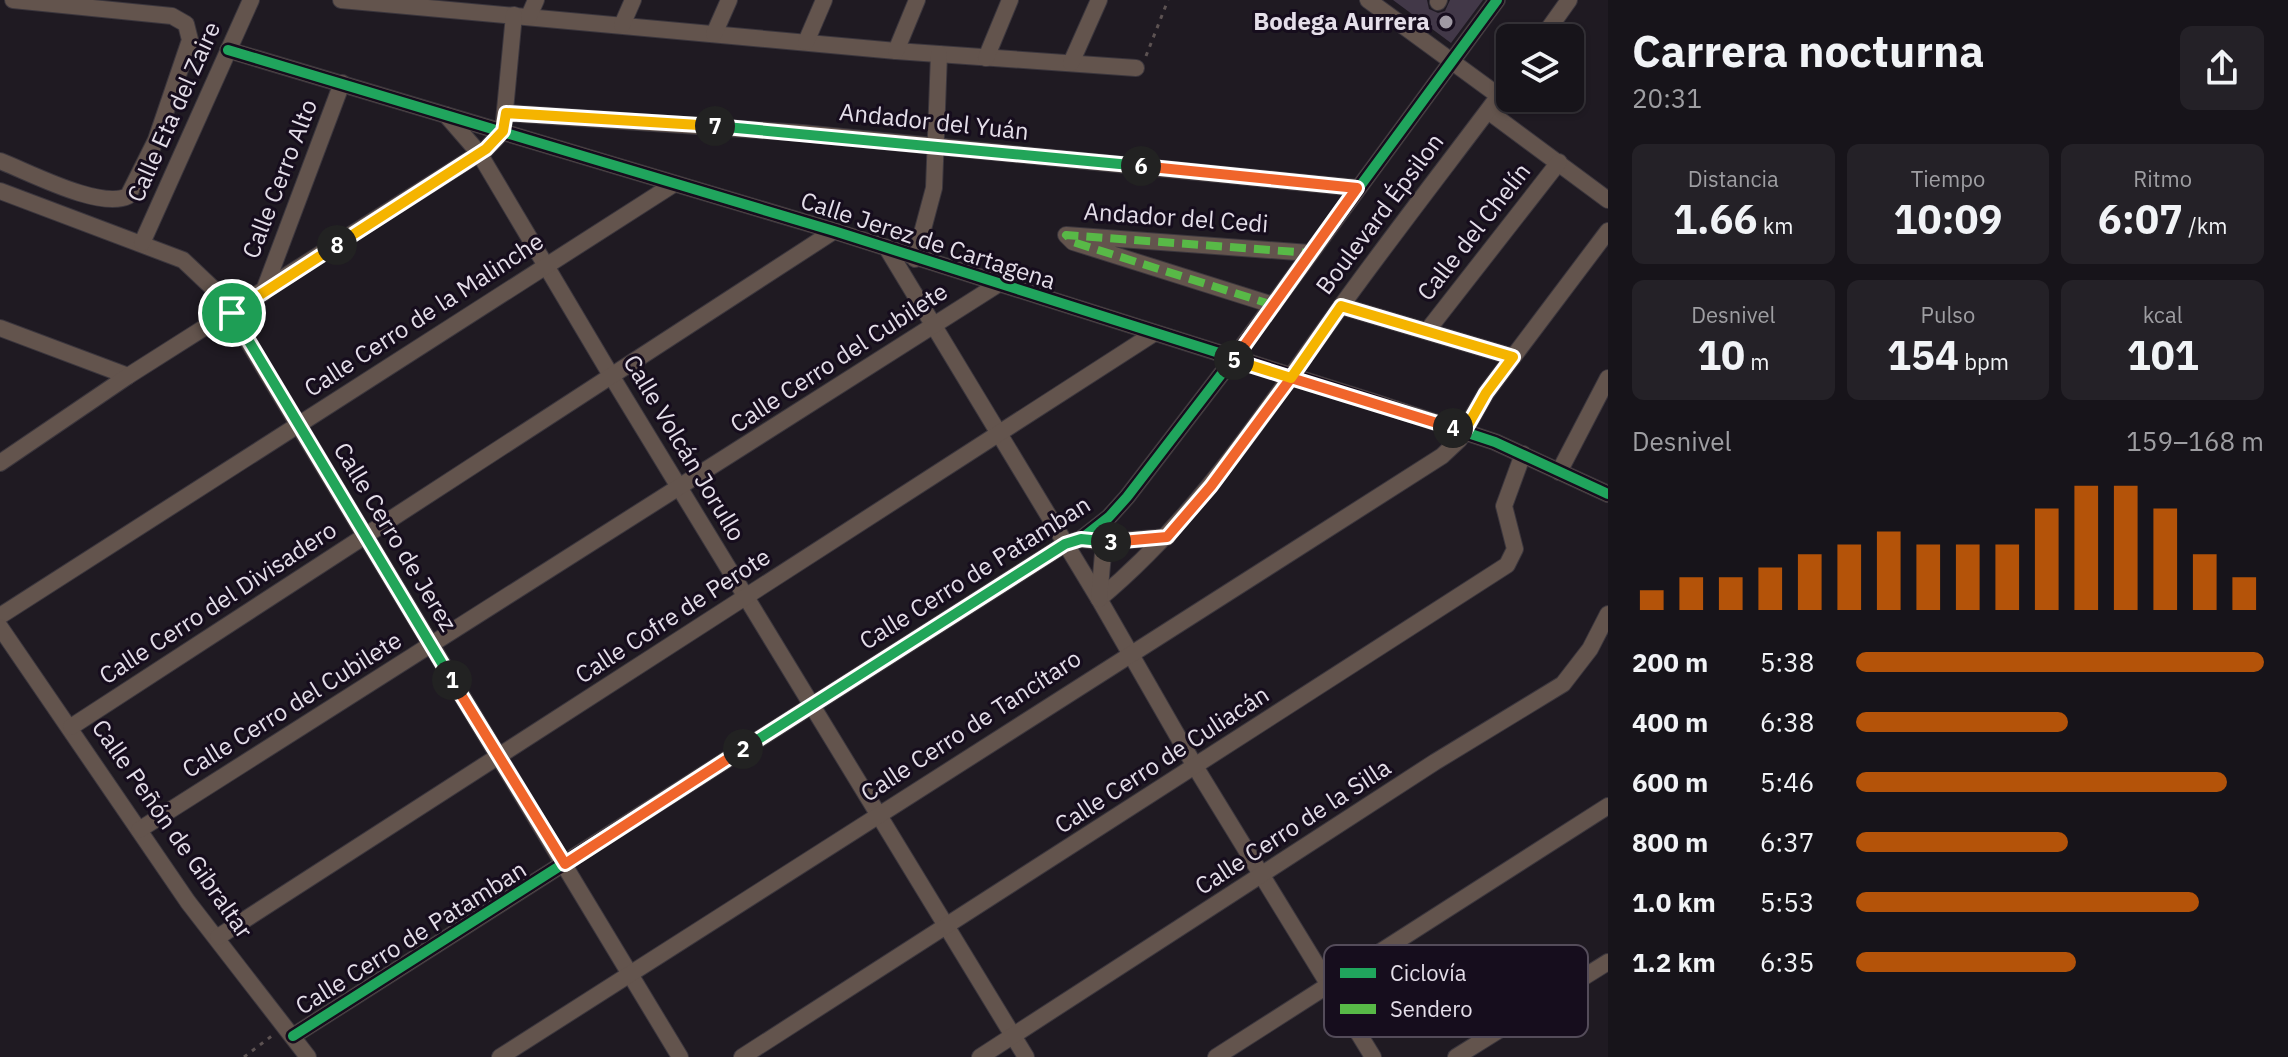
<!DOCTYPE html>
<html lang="es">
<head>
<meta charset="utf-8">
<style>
	body { margin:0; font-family:"IBM Plex Sans",sans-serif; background:#242127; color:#f1f3f6; height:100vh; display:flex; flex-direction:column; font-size:30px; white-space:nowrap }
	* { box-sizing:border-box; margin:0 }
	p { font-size:26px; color:#9e9ea2 }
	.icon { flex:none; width:44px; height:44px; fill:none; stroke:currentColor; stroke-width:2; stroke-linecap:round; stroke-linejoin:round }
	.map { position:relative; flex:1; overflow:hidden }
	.details { display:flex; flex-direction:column; background:#17141a; width:680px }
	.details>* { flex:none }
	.fabs { position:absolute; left:1496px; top:24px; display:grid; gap:16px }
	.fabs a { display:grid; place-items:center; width:88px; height:88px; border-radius:12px; background:#17141a; box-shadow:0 2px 6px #0004,0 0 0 2px #363339; font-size:40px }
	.pin { position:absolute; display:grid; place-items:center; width:68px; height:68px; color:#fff; margin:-34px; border:4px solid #fff; border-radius:50%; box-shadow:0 2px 8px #0007 }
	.km { position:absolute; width:40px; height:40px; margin:-20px; border-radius:50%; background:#222; color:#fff; font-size:22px; line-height:40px; text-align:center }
	.round { display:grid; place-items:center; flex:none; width:84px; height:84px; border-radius:12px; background:#242127 }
	.summary { display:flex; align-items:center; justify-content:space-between; height:136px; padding:0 24px }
	h1 { font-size:44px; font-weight:700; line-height:60px }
	.figures { display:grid; grid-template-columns:repeat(3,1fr); gap:12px; height:136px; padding:8px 24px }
	.figures div { display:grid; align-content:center; border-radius:12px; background:#242127; text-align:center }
	.figures b { font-size:40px; font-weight:700 }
	.figures small { font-size:22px; font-weight:400 }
	.figures p { font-size:22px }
	.chart { height:224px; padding:16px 24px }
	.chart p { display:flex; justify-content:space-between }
	.chart svg { width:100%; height:144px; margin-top:8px; stroke:#b45309; stroke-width:6 }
	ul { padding:0 24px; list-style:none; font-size:26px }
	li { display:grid; grid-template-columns:128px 96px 1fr; align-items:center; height:60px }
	li i { height:20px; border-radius:10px; background:#b45309 }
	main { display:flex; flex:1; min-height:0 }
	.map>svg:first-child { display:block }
</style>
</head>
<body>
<main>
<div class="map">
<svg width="1608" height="1057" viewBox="0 0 1608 1057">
	<rect width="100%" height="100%" fill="#1f1a22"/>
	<polygon fill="#423848" points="1393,0 1427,0 1429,9 1438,13 1445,11 1450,0 1483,0 1451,43"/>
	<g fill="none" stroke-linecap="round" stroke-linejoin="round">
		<defs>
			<g id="minor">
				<polyline points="341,0 896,51 1136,68"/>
				<polyline points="1368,0 1499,96"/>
				<polyline points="1438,2 1439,0"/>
				<polyline points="529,16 536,0"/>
				<polyline points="622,25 633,0"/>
				<polyline points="714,34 729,0"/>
				<polyline points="1542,38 1569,0"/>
				<polyline points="806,42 824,0"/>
				<polyline points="228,50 834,231 1374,402 1495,442 1608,494"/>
				<polyline points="896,51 917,0"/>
				<polyline points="986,58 1010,0"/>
				<polyline points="1071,63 1099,0"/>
				<polyline points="1488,111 1608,200"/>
				<polyline points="506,113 802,133 1357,188"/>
				<polyline points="446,115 479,153 612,377 1026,1057"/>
				<path d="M0,161C29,172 100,210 128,196L156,140L190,40L186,24L172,16L13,0"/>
				<polyline points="0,191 183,260 220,295 680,1057"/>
				<polyline points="142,243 251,0"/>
				<polyline points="888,250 1099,599 1196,768 1373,1057"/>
				<polyline points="915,259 934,188 939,54"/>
				<polyline points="263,293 342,83"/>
				<polyline points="1273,305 1073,242 1066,235 1310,253"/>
				<polyline points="1341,306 1513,357"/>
				<polyline points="0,328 128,376"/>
				<polyline points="1427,331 1559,162"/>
				<polyline points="0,463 128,376 486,149 503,131 514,15"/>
				<polyline points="1559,472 1608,378"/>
				<polyline points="1081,539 1104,542 1167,537"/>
				<path d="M1099,599C1199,516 1266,409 1342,305C1397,229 1454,156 1510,81"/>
				<polyline points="1099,599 1104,542"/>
				<polyline points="0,616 674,184"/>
				<polyline points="0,627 188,902 308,1057"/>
				<polyline points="71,727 834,231"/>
				<polyline points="139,830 997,285"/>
				<polyline points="218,937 1153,334"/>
				<polyline points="293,1036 1065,544 1081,539 1109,517 1127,497 1233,359 1497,0"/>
				<polyline points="500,1057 1442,456 1459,440 1486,393 1608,231"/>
				<polyline points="742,1057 1507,565 1515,549 1504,506 1523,454"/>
				<polyline points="980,1057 1435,762 1563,684 1590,649 1608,614"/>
				<polyline points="1216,1057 1608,806"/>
				<polyline points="1456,1057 1608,962"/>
			</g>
		</defs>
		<use href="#minor" stroke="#3b363d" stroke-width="18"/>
		<g stroke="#5c5252" stroke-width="3" stroke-dasharray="4 6" stroke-linecap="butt">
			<polyline points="1146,56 1168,0"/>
			<polyline points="244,1057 273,1035"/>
		</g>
		<use href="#minor" stroke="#63544d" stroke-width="16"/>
		<polyline stroke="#58b947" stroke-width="8" stroke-dasharray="16 8" stroke-linecap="butt" points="1273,305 1073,242 1066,235 1310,253"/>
		<defs>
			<g id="cycleway">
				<polyline points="228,50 834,231 1374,402 1495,442 1608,494"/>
				<polyline points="293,1036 1065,544 1081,539 1109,517 1127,497 1233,359 1497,0"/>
			</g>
		</defs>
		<use href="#cycleway" stroke="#160d1d" stroke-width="15"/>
		<use href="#cycleway" stroke="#20a55d" stroke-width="10"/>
	</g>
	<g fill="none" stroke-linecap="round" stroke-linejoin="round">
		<defs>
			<polyline id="split-1" points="232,313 452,680"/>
			<polyline id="split-2" points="452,680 565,864 743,749"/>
			<polyline id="split-3" points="743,749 1065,544 1081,539 1111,542"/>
			<polyline id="split-4" points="1111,542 1167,537 1211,486 1291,378 1453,428"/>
			<polyline id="split-5" points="1234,360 1291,378 1341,306 1513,357 1486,393 1464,432 1453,428"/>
			<polyline id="split-6" points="1141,166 1357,188 1234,360"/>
			<polyline id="split-7" points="715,126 1141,166"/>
			<polyline id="split-8" points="337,245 486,149 503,131 506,113 715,126"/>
			<polyline id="split-9" points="232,313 337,245"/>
		</defs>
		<use href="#split-1" stroke="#fff" stroke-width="16"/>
		<use href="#split-2" stroke="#fff" stroke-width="16"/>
		<use href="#split-3" stroke="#fff" stroke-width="16"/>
		<use href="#split-4" stroke="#fff" stroke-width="16"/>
		<use href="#split-5" stroke="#fff" stroke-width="16"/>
		<use href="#split-6" stroke="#fff" stroke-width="16"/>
		<use href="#split-7" stroke="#fff" stroke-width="16"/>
		<use href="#split-8" stroke="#fff" stroke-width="16"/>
		<use href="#split-9" stroke="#fff" stroke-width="16"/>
		<use href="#split-1" stroke="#22a559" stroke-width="10"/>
		<use href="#split-2" stroke="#f0652b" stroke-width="10"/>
		<use href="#split-3" stroke="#22a559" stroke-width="10"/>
		<use href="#split-4" stroke="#f0652b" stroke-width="10"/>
		<use href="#split-5" stroke="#f5b400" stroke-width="10"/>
		<use href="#split-6" stroke="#f0652b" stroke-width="10"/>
		<use href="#split-7" stroke="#22a559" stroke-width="10"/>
		<use href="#split-8" stroke="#f5b400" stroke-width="10"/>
		<use href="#split-9" stroke="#f5b400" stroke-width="10"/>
	</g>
	<circle fill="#9f99a3" stroke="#160d1d" stroke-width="3" cx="1446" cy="22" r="8"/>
	<g text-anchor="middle" stroke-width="6" stroke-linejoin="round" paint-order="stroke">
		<g font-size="24" font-weight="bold" fill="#e4dee9" stroke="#160d1d" text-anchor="end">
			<text x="1430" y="30">Bodega Aurrera</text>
		</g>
		<g font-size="24" fill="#e4dee9" stroke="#160d1d">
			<text transform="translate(174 112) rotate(-66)" y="8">Calle Eta del Zaire</text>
			<text transform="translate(934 122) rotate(6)" y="8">Andador del Yuán</text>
			<text transform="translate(280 179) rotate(-69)" y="8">Calle Cerro Alto</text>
			<text transform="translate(1380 214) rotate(-53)" y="8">Boulevard Épsilon</text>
			<text transform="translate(1176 218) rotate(4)" y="8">Andador del Cedi</text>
			<text transform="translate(1474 232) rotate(-52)" y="8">Calle del Chelín</text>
			<text transform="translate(928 241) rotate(18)" y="8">Calle Jerez de Cartagena</text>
			<text transform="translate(424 315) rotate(-33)" y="8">Calle Cerro de la Malinche</text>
			<text transform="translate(839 358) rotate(-33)" y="8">Calle Cerro del Cubilete</text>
			<text transform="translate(684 448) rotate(59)" y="8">Calle Volcán Jorullo</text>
			<text transform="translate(395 537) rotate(59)" y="8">Calle Cerro de Jerez</text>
			<text transform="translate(975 573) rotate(-32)" y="8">Calle Cerro de Patamban</text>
			<text transform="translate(218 603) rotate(-33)" y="8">Calle Cerro del Divisadero</text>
			<text transform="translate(673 616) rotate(-33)" y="8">Calle Cofre de Perote</text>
			<text transform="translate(292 705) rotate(-32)" y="8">Calle Cerro del Cubilete</text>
			<text transform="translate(971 726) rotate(-33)" y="8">Calle Cerro de Tancítaro</text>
			<text transform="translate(1162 760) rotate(-33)" y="8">Calle Cerro de Culiacán</text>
			<text transform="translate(1293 827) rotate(-33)" y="8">Calle Cerro de la Silla</text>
			<text transform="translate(172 829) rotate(55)" y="8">Calle Peñón de Gibraltar</text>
			<text transform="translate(411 938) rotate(-32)" y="8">Calle Cerro de Patamban</text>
		</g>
	</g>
	<rect x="1324" y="945" width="264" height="92" rx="12" fill="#160d1d" stroke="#544c5a" stroke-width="2"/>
	<rect x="1340" y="968" width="36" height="10" fill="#20a55d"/>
	<rect x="1340" y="1004" width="36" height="10" fill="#58b947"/>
	<g font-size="22" fill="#e4dee9">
		<text x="1390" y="981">Ciclovía</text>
		<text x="1390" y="1017">Sendero</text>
	</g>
</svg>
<div class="fabs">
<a><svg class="icon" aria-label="layers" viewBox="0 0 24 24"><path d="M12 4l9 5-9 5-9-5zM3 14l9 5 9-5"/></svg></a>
</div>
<div class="pin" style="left:232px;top:313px;background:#1e9e55"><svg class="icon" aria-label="arrive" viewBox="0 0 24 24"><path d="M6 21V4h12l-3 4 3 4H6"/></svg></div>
<b class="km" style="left:452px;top:680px">1</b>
<b class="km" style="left:743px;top:749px">2</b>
<b class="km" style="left:1111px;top:542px">3</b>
<b class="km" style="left:1453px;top:428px">4</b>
<b class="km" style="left:1234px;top:360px">5</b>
<b class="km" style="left:1141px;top:166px">6</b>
<b class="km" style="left:715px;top:126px">7</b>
<b class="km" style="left:337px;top:245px">8</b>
</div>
<section class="details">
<div class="summary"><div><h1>Carrera nocturna</h1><p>20:31</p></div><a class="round"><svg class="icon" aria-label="share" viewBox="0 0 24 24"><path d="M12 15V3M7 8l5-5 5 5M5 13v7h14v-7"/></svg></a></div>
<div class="figures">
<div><p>Distancia</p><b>1.66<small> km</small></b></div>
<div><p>Tiempo</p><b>10:09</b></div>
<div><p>Ritmo</p><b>6:07<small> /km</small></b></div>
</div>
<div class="figures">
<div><p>Desnivel</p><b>10<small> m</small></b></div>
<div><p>Pulso</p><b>154<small> bpm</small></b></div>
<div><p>kcal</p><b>101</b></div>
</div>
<div class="chart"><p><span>Desnivel</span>159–168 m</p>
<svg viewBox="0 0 160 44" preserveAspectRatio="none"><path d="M5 44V38M15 44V34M25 44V34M35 44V31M45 44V27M55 44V24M65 44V20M75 44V24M85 44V24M95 44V24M105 44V13M115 44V6M125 44V6M135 44V13M145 44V27M155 44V34"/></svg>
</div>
<ul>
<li><b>200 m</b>5:38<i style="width:100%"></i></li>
<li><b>400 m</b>6:38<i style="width:52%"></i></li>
<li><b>600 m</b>5:46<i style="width:91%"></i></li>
<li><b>800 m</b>6:37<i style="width:52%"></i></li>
<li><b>1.0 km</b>5:53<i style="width:84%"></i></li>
<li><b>1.2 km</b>6:35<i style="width:54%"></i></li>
</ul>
</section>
</main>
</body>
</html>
